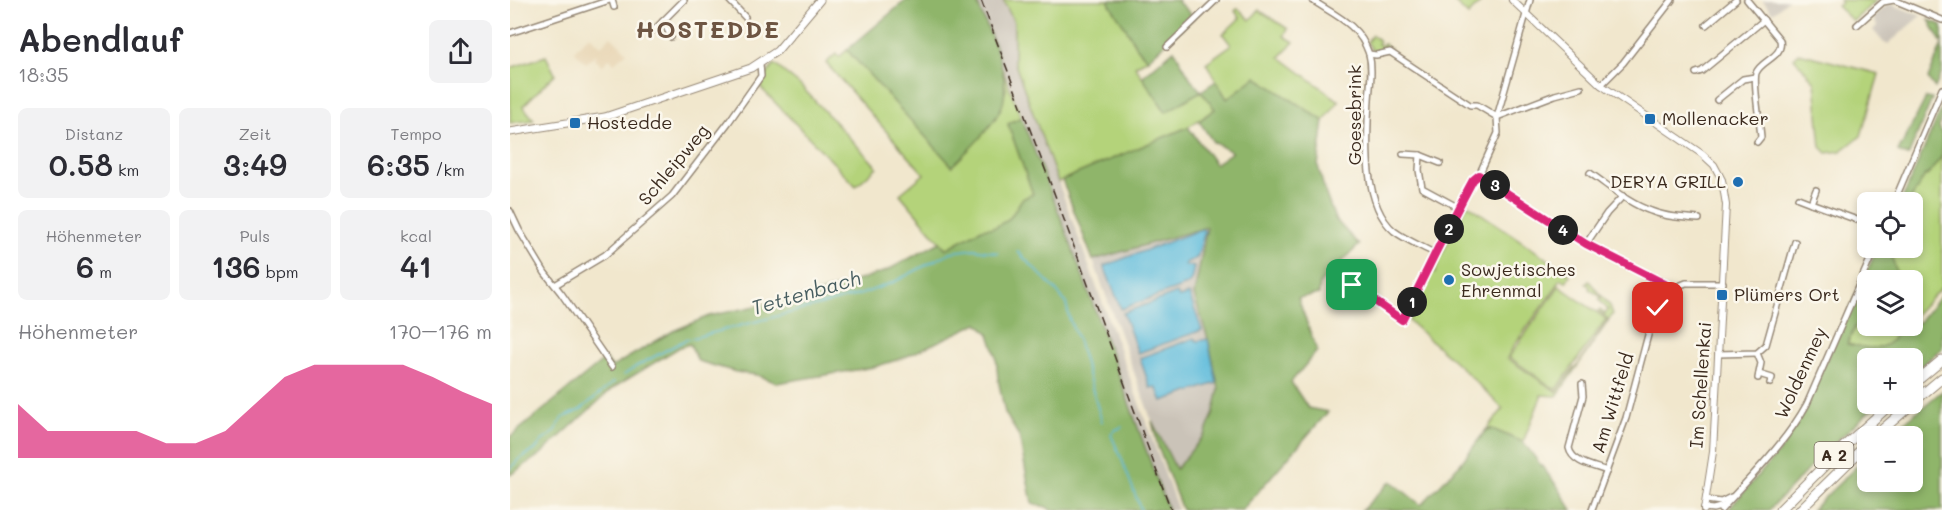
<!DOCTYPE html>
<html lang="de">
<head>
<meta charset="utf-8">
<style>
	body { margin:0; font-family:Mali,sans-serif; background:#f2f2f3; color:#2b2b33; height:100vh; display:flex; flex-direction:column; font-size:22px; white-space:nowrap }
	* { box-sizing:border-box; margin:0 }
	p { font-size:20px; color:#7c7c81 }
	.icon { flex:none; width:33px; height:33px; fill:none; stroke:currentColor; stroke-width:2; stroke-linecap:round; stroke-linejoin:round }
	.map { position:relative; flex:1; overflow:hidden }
	.drawer { display:flex; flex-direction:column; background:#fff; width:510px }
	.drawer>* { flex:none }
	.controls { position:absolute; left:1347px; top:192px; display:grid; gap:12px }
	.controls a { display:grid; place-items:center; width:66px; height:66px; border-radius:9px; background:#fff; box-shadow:0 3px 9px #0003; font-size:30px }
	.pin { position:absolute; display:grid; place-items:center; width:51px; height:51px; color:#fff; margin:-26px; border-radius:12px; box-shadow:0 3px 9px #0006 }
	.km { position:absolute; width:30px; height:30px; margin:-15px; border-radius:50%; background:#222; color:#fff; font-size:16px; line-height:30px; text-align:center }
	.round { display:grid; place-items:center; flex:none; width:63px; height:63px; border-radius:9px; background:#f2f2f3 }
	.overview { display:flex; align-items:center; justify-content:space-between; height:102px; padding:0 18px }
	h1 { font-size:33px; font-weight:600; line-height:45px }
	.stats { display:grid; grid-template-columns:repeat(3,1fr); gap:9px; height:102px; padding:6px 18px }
	.stats div { display:grid; align-content:center; border-radius:9px; background:#f2f2f3; text-align:center }
	.stats b { font-size:30px; font-weight:600 }
	.stats small { font-size:16px; font-weight:400 }
	.stats p { font-size:16px }
	.chart { height:168px; padding:12px 18px }
	.chart p { display:flex; justify-content:space-between }
	.chart svg { width:100%; height:108px; margin-top:6px; fill:#db2777; opacity:.7 }
	main { display:flex; flex:1; min-height:0 }
	.map>svg:first-child { display:block }
</style>
</head>
<body>
<main>
<section class="drawer">
<div class="overview"><div><h1>Abendlauf</h1><p>18:35</p></div><a class="round"><svg class="icon" aria-label="share" viewBox="0 0 24 24"><path d="M12 15V3M7 8l5-5 5 5M5 13v7h14v-7"/></svg></a></div>
<div class="stats">
<div><p>Distanz</p><b>0.58<small> km</small></b></div>
<div><p>Zeit</p><b>3:49</b></div>
<div><p>Tempo</p><b>6:35<small> /km</small></b></div>
</div>
<div class="stats">
<div><p>Höhenmeter</p><b>6<small> m</small></b></div>
<div><p>Puls</p><b>136<small> bpm</small></b></div>
<div><p>kcal</p><b>41</b></div>
</div>
<div class="chart"><p><span>Höhenmeter</span>170–176 m</p>
<svg viewBox="0 0 160 44" preserveAspectRatio="none"><path d="M0 44V22L10 33L20 33L30 33L40 33L50 38L60 38L70 33L80 22L90 11L100 6L110 6L120 6L130 6L140 11L150 17L160 22V44z"/></svg>
</div>
</section>
<div class="map">
<svg width="1432" height="510" viewBox="0 0 1432 510">
	<rect width="100%" height="100%" fill="#fbf7ec"/>
	<filter id="ink" filterUnits="userSpaceOnUse"><feTurbulence type="fractalNoise" baseFrequency=".0167" numOctaves="2"/><feDisplacementMap in="SourceGraphic" scale="12" xChannelSelector="R" yChannelSelector="G"/><feConvolveMatrix kernelMatrix="1 2 1 2 8 2 1 2 1" color-interpolation-filters="sRGB"/></filter>
	<filter id="wash" filterUnits="userSpaceOnUse"><feTurbulence type="fractalNoise" baseFrequency=".008" numOctaves="4" result="noise"/><feDisplacementMap in="SourceGraphic" scale="24" xChannelSelector="R" yChannelSelector="G"/><feGaussianBlur stdDeviation="1.35" result="paint"/><feColorMatrix in="noise" values="0 0 0 0 0 0 0 0 0 0 0 0 0 0 0 0 0 1.4 0 .05"/><feComposite in="paint" operator="in"/></filter>
	<g filter="url(#wash)">
		<rect width="100%" height="100%" fill="#f1e7cd"/>
		<polygon fill="#ead9ba" points="79,35 91,46 101,36 117,52 104,63 100,58 92,66 84,58 87,55 86,54 76,63 64,51"/>
		<g fill="#cac3b8">
			<polygon points="467,0 493,0 505,22 504,61 668,510 658,510 556,231"/>
			<polygon points="1254,0 1278,0 1263,13 1253,1"/>
			<polygon points="1381,4 1411,16 1378,44 1374,43 1363,30 1367,26 1363,18 1376,6"/>
			<polygon points="697,227 684,295 698,339 709,389 703,415 695,434 666,470 640,416 583,260"/>
		</g>
		<g fill="#b4d37a" stroke="#787e4c" stroke-width="1.5">
			<path d="M493,0H598C603,11 611,20 617,30C624,43 626,48 638,59L625,66L655,111L691,91L705,109L678,127L548,182L504,61V22Z"/>
			<polygon points="942,0 973,0 958,15"/>
			<polygon points="1329,0 1367,0 1343,21 1327,6 1331,3"/>
			<polygon points="728,8 740,20 749,10 778,29 774,36 784,42 770,57 829,101 814,121 746,77 717,99 696,63 721,45 713,34 730,18 725,11"/>
			<polygon points="862,35 870,41 868,44 872,46 874,44 880,48 878,50 866,53 862,50 857,42"/>
			<polygon points="337,50 442,166 485,119 496,90 492,68 511,117 498,124 523,194 512,199 500,218 486,227 472,229 436,249 390,194 414,174 316,63 326,54 329,57"/>
			<polygon points="1289,53 1369,74 1351,136 1331,151 1317,153 1311,147 1305,82 1284,58"/>
			<polygon points="36,56 45,74 13,106 24,120 0,123 0,68"/>
			<polygon points="264,64 290,85 367,167 346,186 249,86"/>
			<polygon points="1432,156 1432,287 1403,317 1402,280 1383,280 1387,277 1379,248 1402,248 1402,202 1399,202 1415,175 1423,168"/>
			<polygon points="957,204 1055,271 1057,269 1059,270 1057,273 1060,275 1056,282 1052,279 1049,281 1049,283 1005,344 997,358 1047,392 1064,368 1066,368 1098,319 1088,311 1090,310 1095,314 1098,310 1089,300 1091,297 1079,289 1080,287 1076,284 1079,281 1100,306 1103,314 1047,396 1031,395 1031,397 1013,442 982,429 976,430 993,409 953,369 899,321 899,314 921,270 925,273 929,260"/>
			<polygon points="1049,286 1096,319 1046,390 999,357"/>
			<path d="M1357,302L1358,326H1392C1387,330 1385,337 1380,342C1368,352 1350,347 1337,344Z"/>
		</g>
		<g fill="#8fb56a" stroke="#657044" stroke-width="1.5">
			<path d="M396,0H466C477,29 503,76 492,106C484,125 457,152 442,166L337,50Z"/>
			<path d="M598,0H669L668,2L684,17L638,59C626,48 625,44 617,30C611,20 603,11 598,0Z"/>
			<polygon points="1419,20 1432,25 1432,72 1425,88 1418,79 1432,44"/>
			<polygon points="664,50 682,81 691,91 706,81 717,99 746,77 814,121 808,166 815,192 825,219 849,245 810,283 809,294 788,298 807,351 781,382 798,408 818,412 732,510 672,510 648,447 642,421 666,469 695,434 703,415 709,389 698,339 684,295 697,227 583,260 552,180 678,127 705,164 722,152 703,142 689,121 705,109 691,91 656,112 632,77"/>
			<polygon points="1416,98 1422,99 1398,156 1388,152"/>
			<polygon points="1432,107 1432,117 1429,127 1432,133 1432,156 1417,176 1415,175 1399,202 1391,202"/>
			<polygon points="511,117 556,231 658,510 540,510 539,508 522,503 509,436 495,413 488,379 486,356 479,334 468,323 393,358 364,367 267,383 247,375 226,372 188,361 180,344 170,347 103,388 31,454 0,475 0,437 95,359 102,367 163,331 199,316 312,292 376,271 430,242 436,249 472,229 486,227 500,218 512,199 523,194 498,124"/>
			<path d="M1371,248H1379L1388,277L1383,280H1358L1357,302L1337,344C1351,347 1369,352 1380,342C1385,337 1387,330 1392,326H1402L1403,317L1405,316L1406,323L1409,322L1432,294V348L1403,373L1402,358H1358V404H1367L1313,454L1259,510H1218L1273,447L1289,419L1363,258Z"/>
			<polygon points="1432,391 1432,510 1302,510 1357,456 1358,482 1402,482 1402,436 1378,436"/>
			<polygon points="982,429 1013,442 1048,487 1062,510 852,510 881,481 911,505 951,463 976,430"/>
		</g>
		<g fill="#5dbbdb" stroke="#4c727c" stroke-width="1.5">
			<polygon points="692,229 695,231 687,258 677,262 675,265 684,267 681,281 677,285 611,309 594,266"/>
			<polygon points="667,293 669,297 679,294 692,330 628,353 613,313"/>
			<polygon points="684,338 687,341 698,339 707,383 652,401 646,387 640,388 630,358"/>
		</g>
		<g fill="none" stroke-linecap="round" stroke-linejoin="round">
			<g stroke="#5dbbdb" stroke-width="1.5">
				<polyline points="507,251 544,288 556,303 560,321 568,340 592,422"/>
				<polyline points="114,375 125,367 175,340 352,294 384,282 441,252 464,249 488,253"/>
				<polyline points="612,427 603,431 601,435 611,457 631,510"/>
				<polyline points="0,469 9,459 25,450 32,441 45,432 52,418 70,410 104,382"/>
			</g>
		</g>
	</g>
	<g filter="url(#ink)">
		<g fill="none" stroke-linecap="round" stroke-linejoin="round">
			<defs>
				<g id="minor">
					<polyline points="102,0 104,7"/>
					<polyline points="219,0 235,17"/>
					<path d="M802,0C826,16 849,24 859,54L866,55L880,52L960,105H967L987,117"/>
					<path d="M1237,0L1270,40C1274,57 1251,60 1246,73C1243,84 1250,123 1251,137L1247,142"/>
					<polyline points="153,21 161,37"/>
					<polyline points="1196,25 1226,0"/>
					<polyline points="1347,25 1373,2 1384,0 1432,20"/>
					<polyline points="144,30 174,0"/>
					<polyline points="0,33 100,0"/>
					<polyline points="657,47 706,0"/>
					<path d="M859,54C863,69 860,84 859,100C857,138 852,204 884,231C896,240 911,246 924,253"/>
					<polyline points="1186,73 1192,71 1254,20"/>
					<polyline points="1091,85 1113,63 1162,0"/>
					<polyline points="1207,100 1233,79 1245,77"/>
					<polyline points="987,117 1045,95 1071,88"/>
					<polyline points="893,154 910,155 930,163"/>
					<polyline points="910,155 909,170 912,188 949,208"/>
					<path d="M1080,173C1099,186 1119,204 1141,211C1156,217 1173,218 1189,219"/>
					<polyline points="969,175 1076,244 1155,284 1161,289"/>
					<polyline points="1288,198 1301,203 1306,190"/>
					<polyline points="1384,202 1432,89"/>
					<polyline points="1301,203 1358,224"/>
					<polyline points="0,211 9,230 35,273 51,293 102,367"/>
					<polyline points="1076,244 1097,213 1113,196"/>
					<polyline points="827,269 848,290 893,320 921,263 924,253 937,232 963,180 969,175 988,133 987,117 1020,0"/>
					<polyline points="45,285 95,255 162,196 218,123 251,76 250,64"/>
					<polyline points="1247,353 1251,363 1248,378"/>
					<polyline points="1208,354 1247,353 1256,345 1285,242"/>
					<polyline points="1249,374 1262,378 1260,383"/>
					<path d="M1072,384L1073,396L1059,448C1062,463 1084,466 1097,471"/>
					<polyline points="1196,500 1211,502 1221,497"/>
					<polyline points="1194,508 1203,509 1214,506"/>
					<polyline points="1082,510 1116,418 1138,335 1146,311 1153,300 1161,289 1176,283 1213,283"/>
					<path d="M1211,510C1241,476 1275,444 1297,404L1365,248"/>
				</g>
				<polyline id="tertiary" points="1002,0 1091,85 1192,154 1204,165 1212,180 1216,205 1203,452 1194,510"/>
				<polyline id="secondary" points="0,132 95,117 241,68 267,51 310,0"/>
				<g id="motorway">
					<polyline points="1402,385 1432,360"/>
					<polyline points="1402,403 1432,378"/>
					<polyline points="1365,436 1402,404"/>
					<polyline points="1270,510 1331,449 1381,404"/>
					<polyline points="1290,510 1358,443"/>
				</g>
			</defs>
			<use href="#minor" stroke="#968876" stroke-width="8"/>
			<use href="#tertiary" stroke="#968876" stroke-width="8"/>
			<use href="#secondary" stroke="#968876" stroke-width="9"/>
			<use href="#motorway" stroke="#968876" stroke-width="11"/>
			<use href="#minor" stroke="#fff" stroke-width="5"/>
			<use href="#tertiary" stroke="#fff" stroke-width="6"/>
			<use href="#secondary" stroke="#fff" stroke-width="7"/>
			<use href="#motorway" stroke="#fff" stroke-width="9"/>
			<polyline stroke="#3b2a1e" stroke-width="1.5" stroke-dasharray="9 4.5" stroke-linecap="butt" points="471,0 549,206 661,510"/>
		</g>
	</g>
	<g fill="none" stroke-linecap="round" stroke-linejoin="round" filter="url(#ink)">
		<defs>
			<path id="route" d="M842,285L892,320C916,273 938,226 963,180L969,175L1076,244L1155,284L1161,289L1148,308"/>
		</defs>
		<use href="#route" stroke="#fff" stroke-width="12"/>
		<use href="#route" stroke="#db2777" stroke-width="8"/>
	</g>
	<g fill="#1f6fb2" stroke="#fbf7ec" stroke-width="2">
		<rect x="1134" y="113" width="12" height="12" rx="3"/>
		<rect x="59" y="117" width="12" height="12" rx="3"/>
		<circle cx="1228" cy="182" r="6"/>
		<circle cx="939" cy="280" r="6"/>
		<rect x="1206" y="289" width="12" height="12" rx="3"/>
	</g>
	<g text-anchor="middle" stroke-width="5" stroke-linejoin="round" paint-order="stroke">
		<rect fill="#fbf7ec" stroke="#75685c" stroke-width="1.5" x="1304.5" y="442" width="39" height="26" rx="4.5"/>
		<g font-size="16" font-weight="bold" fill="#3b2a1e">
			<text x="1324" y="461">A 2</text>
		</g>
		<g font-size="18" fill="#3b2a1e" stroke="#fbf7ec">
			<text transform="translate(845 115) rotate(-90)" y="6">Goesebrink</text>
			<text transform="translate(164 165) rotate(-50)" y="6">Schleipweg</text>
			<text transform="translate(1291 373) rotate(-65)" y="6">Woldenmey</text>
			<text transform="translate(1191 385) rotate(-86)" y="6">Im Schellenkai</text>
			<text transform="translate(1103 403) rotate(-73)" y="6">Am Wittfeld</text>
		</g>
		<g font-size="18" fill="#3b2a1e" stroke="#fbf7ec" text-anchor="start">
			<text x="1152" y="125">Mollenacker</text>
			<text x="77" y="129">Hostedde</text>
			<text x="1216" y="188" text-anchor="end">DERYA GRILL</text>
			<text x="951" y="276">Sowjetisches<tspan x="951" dy="21">Ehrenmal</tspan></text>
			<text x="1224" y="301">Plümers Ort</text>
		</g>
		<g font-size="20" font-style="italic" fill="#475d60" stroke="#fbf7ec">
			<text transform="translate(296 293) rotate(-16)" y="7">Tettenbach</text>
		</g>
		<g font-size="24" font-weight="bold" letter-spacing="1.5" fill="#6e5543" stroke="#fbf7ec">
			<text x="198" y="38">HOSTEDDE</text>
		</g>
	</g>
</svg>
<div class="controls">
<a><svg class="icon" aria-label="locate" viewBox="0 0 24 24"><circle cx="12" cy="12" r="6"/><path d="M12 2v4M12 18v4M2 12h4M18 12h4"/></svg></a>
<a><svg class="icon" aria-label="layers" viewBox="0 0 24 24"><path d="M12 4l9 5-9 5-9-5zM3 14l9 5 9-5"/></svg></a>
<a>+</a>
<a>−</a>
</div>
<div class="pin" style="left:842px;top:285px;background:#1e9e55"><svg class="icon" aria-label="arrive" viewBox="0 0 24 24"><path d="M6 21V4h12l-3 4 3 4H6"/></svg></div>
<div class="pin" style="left:1148px;top:308px;background:#d93025"><svg class="icon" aria-label="check" viewBox="0 0 24 24"><path d="M5 12l5 5 9-10"/></svg></div>
<b class="km" style="left:902px;top:302px">1</b>
<b class="km" style="left:939px;top:229px">2</b>
<b class="km" style="left:985px;top:185px">3</b>
<b class="km" style="left:1053px;top:230px">4</b>
</div>
</main>
</body>
</html>
